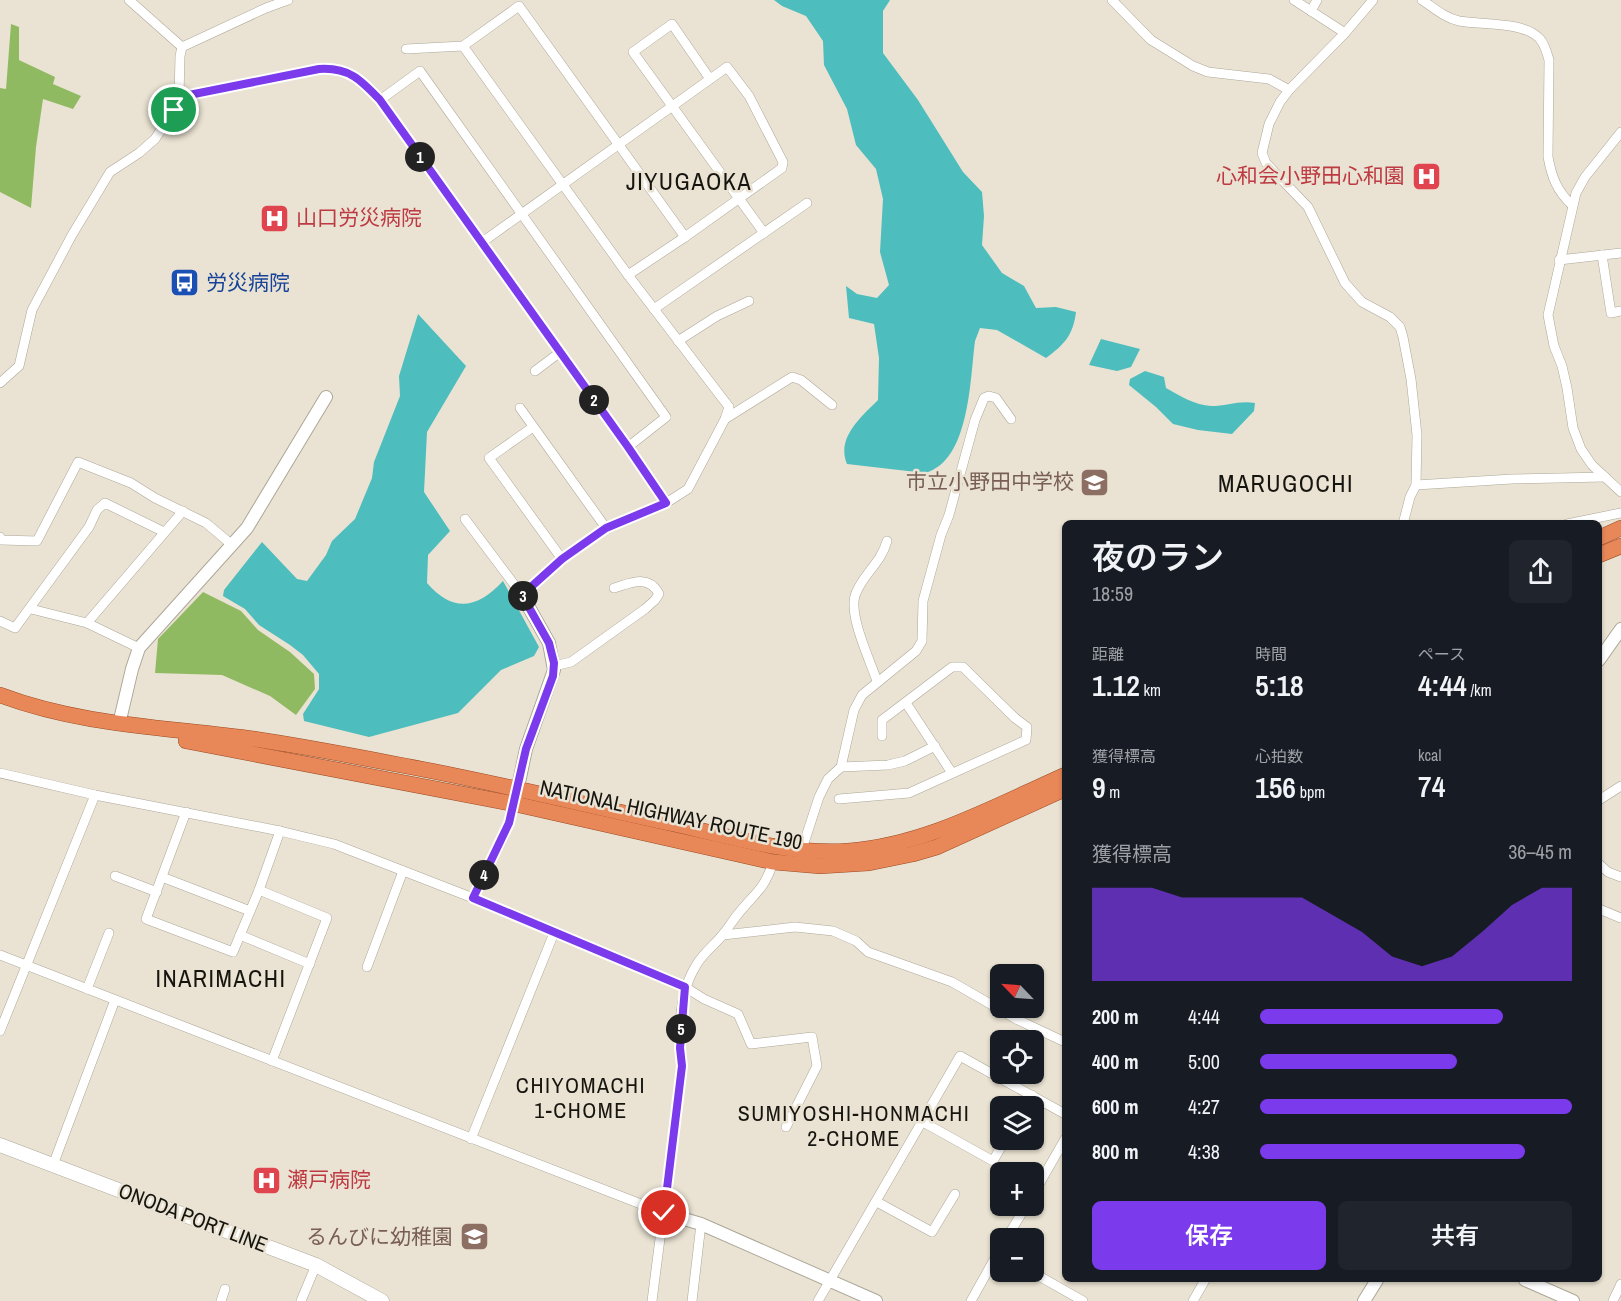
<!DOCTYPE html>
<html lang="ja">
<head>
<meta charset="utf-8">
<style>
	body { margin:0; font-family:"Archivo Narrow","Noto Sans JP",sans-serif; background:#20242c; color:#f1f3f6; height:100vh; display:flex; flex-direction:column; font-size:22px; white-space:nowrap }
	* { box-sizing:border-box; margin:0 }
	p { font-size:20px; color:#9ea1a6 }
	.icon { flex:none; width:33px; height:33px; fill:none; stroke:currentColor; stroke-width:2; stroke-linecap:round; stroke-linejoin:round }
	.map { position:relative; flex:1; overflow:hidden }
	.sheet { position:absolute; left:1062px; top:520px; width:540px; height:762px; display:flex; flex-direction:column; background:#171b24; border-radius:9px; box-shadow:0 2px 4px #0004 }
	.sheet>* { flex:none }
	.needle { width:39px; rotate:295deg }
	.tools { position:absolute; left:990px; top:964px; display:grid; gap:12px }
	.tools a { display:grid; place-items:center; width:54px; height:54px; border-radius:9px; background:#171b24; box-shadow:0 2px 4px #0004; font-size:30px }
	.pin { position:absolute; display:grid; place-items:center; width:51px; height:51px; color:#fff; margin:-26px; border:3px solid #fff; border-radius:50%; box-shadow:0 2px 6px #0007 }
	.km { position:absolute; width:30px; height:30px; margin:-15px; border-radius:50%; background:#222; color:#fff; font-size:16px; line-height:30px; text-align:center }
	.round { display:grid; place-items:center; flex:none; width:63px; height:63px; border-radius:9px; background:#20242c }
	.headline { display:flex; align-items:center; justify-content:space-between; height:102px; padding:0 30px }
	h1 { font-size:33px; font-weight:600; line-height:45px }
	.metrics { display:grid; grid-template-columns:repeat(3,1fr); gap:9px; height:102px; padding:6px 30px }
	.metrics div { display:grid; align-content:center }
	.metrics b { font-size:30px; font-weight:600 }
	.metrics small { font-size:16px; font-weight:400 }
	.metrics p { font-size:16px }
	.chart { height:168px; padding:12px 30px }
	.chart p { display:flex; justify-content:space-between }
	.chart svg { width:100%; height:108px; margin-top:6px; fill:#7c3aed; opacity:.7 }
	.cta { display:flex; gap:12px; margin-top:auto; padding:12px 30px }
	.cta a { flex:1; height:69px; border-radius:9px; background:#7c3aed; color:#fff; font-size:24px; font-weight:600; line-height:69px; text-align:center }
	.cta a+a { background:#20242c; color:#f1f3f6 }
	ul { padding:0 30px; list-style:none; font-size:20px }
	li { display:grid; grid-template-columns:96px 72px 1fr; align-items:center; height:45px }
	li i { height:15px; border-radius:8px; background:#7c3aed }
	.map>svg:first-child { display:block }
</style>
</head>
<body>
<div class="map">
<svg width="1621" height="1301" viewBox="0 0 1621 1301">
	<rect width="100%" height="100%" fill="#eae3d3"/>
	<g fill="#90ba62">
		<polygon points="11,24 19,27 19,60 55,77 53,84 81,96 73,109 43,99 36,147 31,208 0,192 0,88 6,89"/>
		<polygon points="203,592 241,611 258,630 290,652 314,674 315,689 296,715 270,696 222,675 155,673 158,639"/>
	</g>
	<g fill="#4dbdbd">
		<path d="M774,0H890L883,11V53L918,100L963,172L982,192L984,216L982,245L1002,273L1024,286L1036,308L1056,307L1076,312C1073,335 1065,344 1046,358L997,330L980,328L975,341C970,379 970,461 925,473L847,464C836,438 861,417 878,400L879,358L874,324L849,318L846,286L857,294L877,298L889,285L880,252L883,199L876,169L856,145L847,109L824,65L823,41L806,16L782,6Z"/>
		<path d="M418,314L466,366L427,432L424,492L450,531L428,555L427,583C453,613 477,609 503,581L539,647L534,656L501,670L458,713L369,737L304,721L303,714L319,689V674L303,655L290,645L259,625L245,609L223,596L224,590L262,542L297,579L307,581L326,555L332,541L355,519L372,478L374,462L400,396L399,376Z"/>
		<polygon points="1101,339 1140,349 1131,367 1117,371 1089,365"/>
		<path d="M1145,371L1164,377L1166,388C1180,396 1195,405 1211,406C1226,406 1240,400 1255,403L1254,411L1232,434L1198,430L1173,424L1156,407L1129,385L1130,379Z"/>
	</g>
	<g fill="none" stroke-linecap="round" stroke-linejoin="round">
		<defs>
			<g id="minor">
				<polyline points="129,0 182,47"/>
				<polyline points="1112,0 1151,40 1193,66 1208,72 1269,79 1289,90"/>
				<polyline points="1294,0 1345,33"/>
				<polyline points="1373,0 1345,33 1289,90 1280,102 1269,124 1262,153 1266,163 1308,207 1345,283 1362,302 1390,317 1400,327 1403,337 1411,379 1417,435 1416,485 1410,497 1403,524"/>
				<path d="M1422,0C1434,8 1445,18 1459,21C1481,25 1524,21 1540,39C1545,45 1547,53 1549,60L1548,157C1552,178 1557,191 1572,205"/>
				<polyline points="1311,11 1317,0"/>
				<polyline points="463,46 628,275 729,407 725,419 688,489 666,503 606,528 562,559 522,595 465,519"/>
				<polyline points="182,47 266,8 288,0"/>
				<polyline points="406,49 463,46 519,6 685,237"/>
				<polyline points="710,79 672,24 633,52 764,233"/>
				<path d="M179,97L319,69C349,67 361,80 380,100L628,447L666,503"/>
				<polyline points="380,100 420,71 666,417 628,447"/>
				<polyline points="1621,132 1585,177 1576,193 1548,315 1554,346 1562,366 1567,388 1573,428 1581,449 1592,465 1621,492"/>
				<polyline points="481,243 727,67 749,96 783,162 782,168 685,237 628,275"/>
				<polyline points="1602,255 1611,313 1621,311"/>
				<polyline points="1559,260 1621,253"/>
				<polyline points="654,309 807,203"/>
				<polyline points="678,341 717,316 749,301"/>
				<polyline points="535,371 559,353"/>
				<polyline points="0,383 19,366 32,310 72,235 110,172 139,153 155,139 174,110 179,97 180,56 182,47"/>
				<polyline points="520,408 606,528"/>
				<polyline points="725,419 792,377 801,380 832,405"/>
				<polyline points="533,427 489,458 562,559"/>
				<polyline points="1416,485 1512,479 1605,477"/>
				<polyline points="1567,524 1621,513"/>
				<polyline points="0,537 1,540 37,541 78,462 131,483 155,498 206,523 231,544"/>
				<polyline points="31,609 87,623 139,648"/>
				<polyline points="0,621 15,628 89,527 97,510 105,503 164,532"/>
				<polyline points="87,623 183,511"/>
				<path d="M554,666L571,662L645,609L655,600L659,594C649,574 631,583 614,588"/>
				<path d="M877,681C870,660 847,613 856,593C864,573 881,563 887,541"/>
				<polyline points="906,703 952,773"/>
				<polyline points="841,767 888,765 905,761 935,746"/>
				<polyline points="0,773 95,795 280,831 334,844 473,898 685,987 704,999 738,1014 751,1044 812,1037 817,1066 786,1127"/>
				<polyline points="839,799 909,793 1026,740 1027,727 1015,718 963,667 952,667 882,720 882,736"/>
				<polyline points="1599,800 1621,786"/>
				<polyline points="186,812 146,919 233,952 259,890 280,831"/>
				<polyline points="801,852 819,797 828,779 841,767 854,710 862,695 916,651 922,641 923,601 941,535 949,515 975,420 984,398 989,396 996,398 1011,419"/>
				<polyline points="1599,864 1608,872 1621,877"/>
				<polyline points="115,876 157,892"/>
				<polyline points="162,877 250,911"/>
				<polyline points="259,890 327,918 272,1061"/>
				<polyline points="473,898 504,836 515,804"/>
				<polyline points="1599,909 1621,918"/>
				<polyline points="240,935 310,964"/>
				<polyline points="723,935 795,927 833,931 856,941 868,952 952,982 1018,1020 1065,1042"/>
				<polyline points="0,955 664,1213"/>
				<polyline points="367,967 403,871"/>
				<polyline points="87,989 109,933"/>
				<polyline points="0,1031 95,795"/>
				<polyline points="1025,1107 1032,1095"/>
				<polyline points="923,1122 993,1161 1005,1140"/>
				<polyline points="471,1139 554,933"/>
				<polyline points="53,1165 115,1000"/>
				<polyline points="1034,1193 1065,1139"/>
				<polyline points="877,1202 932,1232 955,1194"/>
				<polyline points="1006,1239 1026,1206"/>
				<polyline points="1032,1272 1083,1301"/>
				<polyline points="221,1301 225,1289"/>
				<polyline points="301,1301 316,1265"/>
				<path d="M652,1301L682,1067C678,1033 678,993 697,964C704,952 716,944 724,933C729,927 733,920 738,914C754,894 765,889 773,862"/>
				<polyline points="692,1301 701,1224"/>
				<polyline points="818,1301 960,1056 1065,1114"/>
				<polyline points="971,1301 1000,1249"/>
				<polyline points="1193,1301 1205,1280"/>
				<polyline points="1613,1301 1621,1284"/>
			</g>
			<g id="tertiary">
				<polyline points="1599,660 1621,629"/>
				<polyline points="119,724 132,669 139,648 247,528 326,397"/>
				<polyline points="516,797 526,749 554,670 549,643 522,595"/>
				<polyline points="664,1213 701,1224 876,1301"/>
				<polyline points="1525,1280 1573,1301"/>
				<polyline points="1364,1301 1377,1280"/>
			</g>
			<polyline id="secondary" points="0,1145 316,1265 382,1301"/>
			<g id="trunk">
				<polyline points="1599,538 1621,528"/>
				<polyline points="1599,555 1621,546"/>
				<path d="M0,695C82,726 168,727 254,739C301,746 348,755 395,764C489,781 581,804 674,824C731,837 790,855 848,851C926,845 995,806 1065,775"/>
				<polyline points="186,741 515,804 773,862 820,866 869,863 913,854 937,847 1065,789"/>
			</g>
		</defs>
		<use href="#minor" stroke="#ada798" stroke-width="10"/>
		<use href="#tertiary" stroke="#ada798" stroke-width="14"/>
		<use href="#secondary" stroke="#ada798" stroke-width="15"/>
		<use href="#trunk" stroke="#9b4b23" stroke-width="16"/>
		<use href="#minor" stroke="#fff" stroke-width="9"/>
		<use href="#tertiary" stroke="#fff" stroke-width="12"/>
		<use href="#secondary" stroke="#fff" stroke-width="14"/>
		<use href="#trunk" stroke="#e88758" stroke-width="15"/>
	</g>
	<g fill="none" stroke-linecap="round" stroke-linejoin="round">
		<defs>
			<path id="route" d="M174,110L179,97L319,69C349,67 361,80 380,100L628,447L666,503L606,528L562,559L522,595L549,643L554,663L553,676L526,749L509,823L473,898L685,987L680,1048L682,1066L664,1213"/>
		</defs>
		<use href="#route" stroke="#fff" stroke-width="12"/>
		<use href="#route" stroke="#7c3aed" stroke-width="8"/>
	</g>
	<defs>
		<symbol id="hospital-square" viewBox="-11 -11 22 22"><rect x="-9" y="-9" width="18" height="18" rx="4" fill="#e0444e" stroke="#eae3d3"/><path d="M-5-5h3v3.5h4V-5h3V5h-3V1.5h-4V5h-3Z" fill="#fff"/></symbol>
		<symbol id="bus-square" viewBox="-11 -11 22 22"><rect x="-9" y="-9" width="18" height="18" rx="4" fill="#1a4fb4" stroke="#eae3d3"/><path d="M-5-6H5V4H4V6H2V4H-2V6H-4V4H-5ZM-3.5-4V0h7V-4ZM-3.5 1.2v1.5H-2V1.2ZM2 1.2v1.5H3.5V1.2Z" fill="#fff"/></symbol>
		<symbol id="school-square" viewBox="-11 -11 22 22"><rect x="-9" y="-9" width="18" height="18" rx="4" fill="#8d6e63" stroke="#eae3d3"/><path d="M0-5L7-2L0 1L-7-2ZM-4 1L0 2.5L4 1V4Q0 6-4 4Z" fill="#fff"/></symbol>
	</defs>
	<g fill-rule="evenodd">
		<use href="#hospital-square" x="1410" y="160" width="33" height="33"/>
		<use href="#hospital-square" x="258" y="202" width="33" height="33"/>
		<use href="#bus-square" x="168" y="266" width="33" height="33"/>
		<use href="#school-square" x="1078" y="466" width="33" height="33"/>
		<use href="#hospital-square" x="250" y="1164" width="33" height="33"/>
		<use href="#school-square" x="458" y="1220" width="33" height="33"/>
	</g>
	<g text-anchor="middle" stroke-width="5" stroke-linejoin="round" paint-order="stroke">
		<g font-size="21" fill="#be3a42" stroke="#eae3d3" text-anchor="start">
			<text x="1405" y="183" text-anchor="end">心和会小野田心和園</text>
			<text x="296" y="225">山口労災病院</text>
			<text x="287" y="1187">瀬戸病院</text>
		</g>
		<g font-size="21" fill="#164399" stroke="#eae3d3" text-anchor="start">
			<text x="206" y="290">労災病院</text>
		</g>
		<g font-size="21" fill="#785e54" stroke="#eae3d3" text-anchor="end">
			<text x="1074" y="489">市立小野田中学校</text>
			<text x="453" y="1244">るんびに幼稚園</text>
		</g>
		<g font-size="21" fill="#16140f" stroke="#eae3d3">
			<text transform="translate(671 815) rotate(12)" y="7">NATIONAL HIGHWAY ROUTE 190</text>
			<text transform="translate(193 1218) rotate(21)" y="7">ONODA PORT LINE</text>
		</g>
		<g font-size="22" letter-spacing="1.5" fill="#16140f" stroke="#eae3d3">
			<text x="581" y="1093">CHIYOMACHI<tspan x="581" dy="25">1-CHOME</tspan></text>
			<text x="854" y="1121">SUMIYOSHI-HONMACHI<tspan x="854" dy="25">2-CHOME</tspan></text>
		</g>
		<g font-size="24" letter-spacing="1.5" fill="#16140f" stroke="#eae3d3">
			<text x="689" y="190">JIYUGAOKA</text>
			<text x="1286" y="492">MARUGOCHI</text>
			<text x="221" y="987">INARIMACHI</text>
		</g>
	</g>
</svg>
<div class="tools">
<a><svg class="needle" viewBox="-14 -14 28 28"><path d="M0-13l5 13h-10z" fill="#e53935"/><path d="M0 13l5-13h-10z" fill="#9ea1a6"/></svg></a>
<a><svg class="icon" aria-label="locate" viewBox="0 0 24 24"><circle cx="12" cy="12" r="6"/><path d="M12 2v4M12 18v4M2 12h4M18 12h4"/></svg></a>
<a><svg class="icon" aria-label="layers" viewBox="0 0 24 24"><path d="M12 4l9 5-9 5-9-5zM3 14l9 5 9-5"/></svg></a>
<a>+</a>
<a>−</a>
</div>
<div class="pin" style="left:174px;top:110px;background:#1e9e55"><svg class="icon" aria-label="arrive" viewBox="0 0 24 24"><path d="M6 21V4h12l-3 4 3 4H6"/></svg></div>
<div class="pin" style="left:664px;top:1213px;background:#d93025"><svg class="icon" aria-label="check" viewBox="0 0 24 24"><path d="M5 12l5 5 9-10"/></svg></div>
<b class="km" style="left:420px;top:157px">1</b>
<b class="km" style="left:594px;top:400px">2</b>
<b class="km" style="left:523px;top:596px">3</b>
<b class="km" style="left:484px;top:875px">4</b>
<b class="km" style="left:681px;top:1029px">5</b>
<section class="sheet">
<div class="headline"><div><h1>夜のラン</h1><p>18:59</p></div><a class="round"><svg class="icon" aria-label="share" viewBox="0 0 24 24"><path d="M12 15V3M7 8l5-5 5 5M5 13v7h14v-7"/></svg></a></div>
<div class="metrics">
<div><p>距離</p><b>1.12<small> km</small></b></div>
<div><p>時間</p><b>5:18</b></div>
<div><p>ペース</p><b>4:44<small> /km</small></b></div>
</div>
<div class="metrics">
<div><p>獲得標高</p><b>9<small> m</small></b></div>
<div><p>心拍数</p><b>156<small> bpm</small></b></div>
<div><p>kcal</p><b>74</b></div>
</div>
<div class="chart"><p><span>獲得標高</span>36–45 m</p>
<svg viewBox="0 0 160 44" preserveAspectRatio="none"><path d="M0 44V6L10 6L20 6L30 10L40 10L50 10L60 10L70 10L80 17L90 24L100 34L110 38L120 34L130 24L140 13L150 6L160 6V44z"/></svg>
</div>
<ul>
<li><b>200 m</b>4:44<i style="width:78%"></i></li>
<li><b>400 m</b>5:00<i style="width:63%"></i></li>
<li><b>600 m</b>4:27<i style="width:100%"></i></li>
<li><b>800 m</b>4:38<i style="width:85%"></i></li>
</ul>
<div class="cta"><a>保存</a><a>共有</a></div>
</section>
</div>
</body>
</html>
